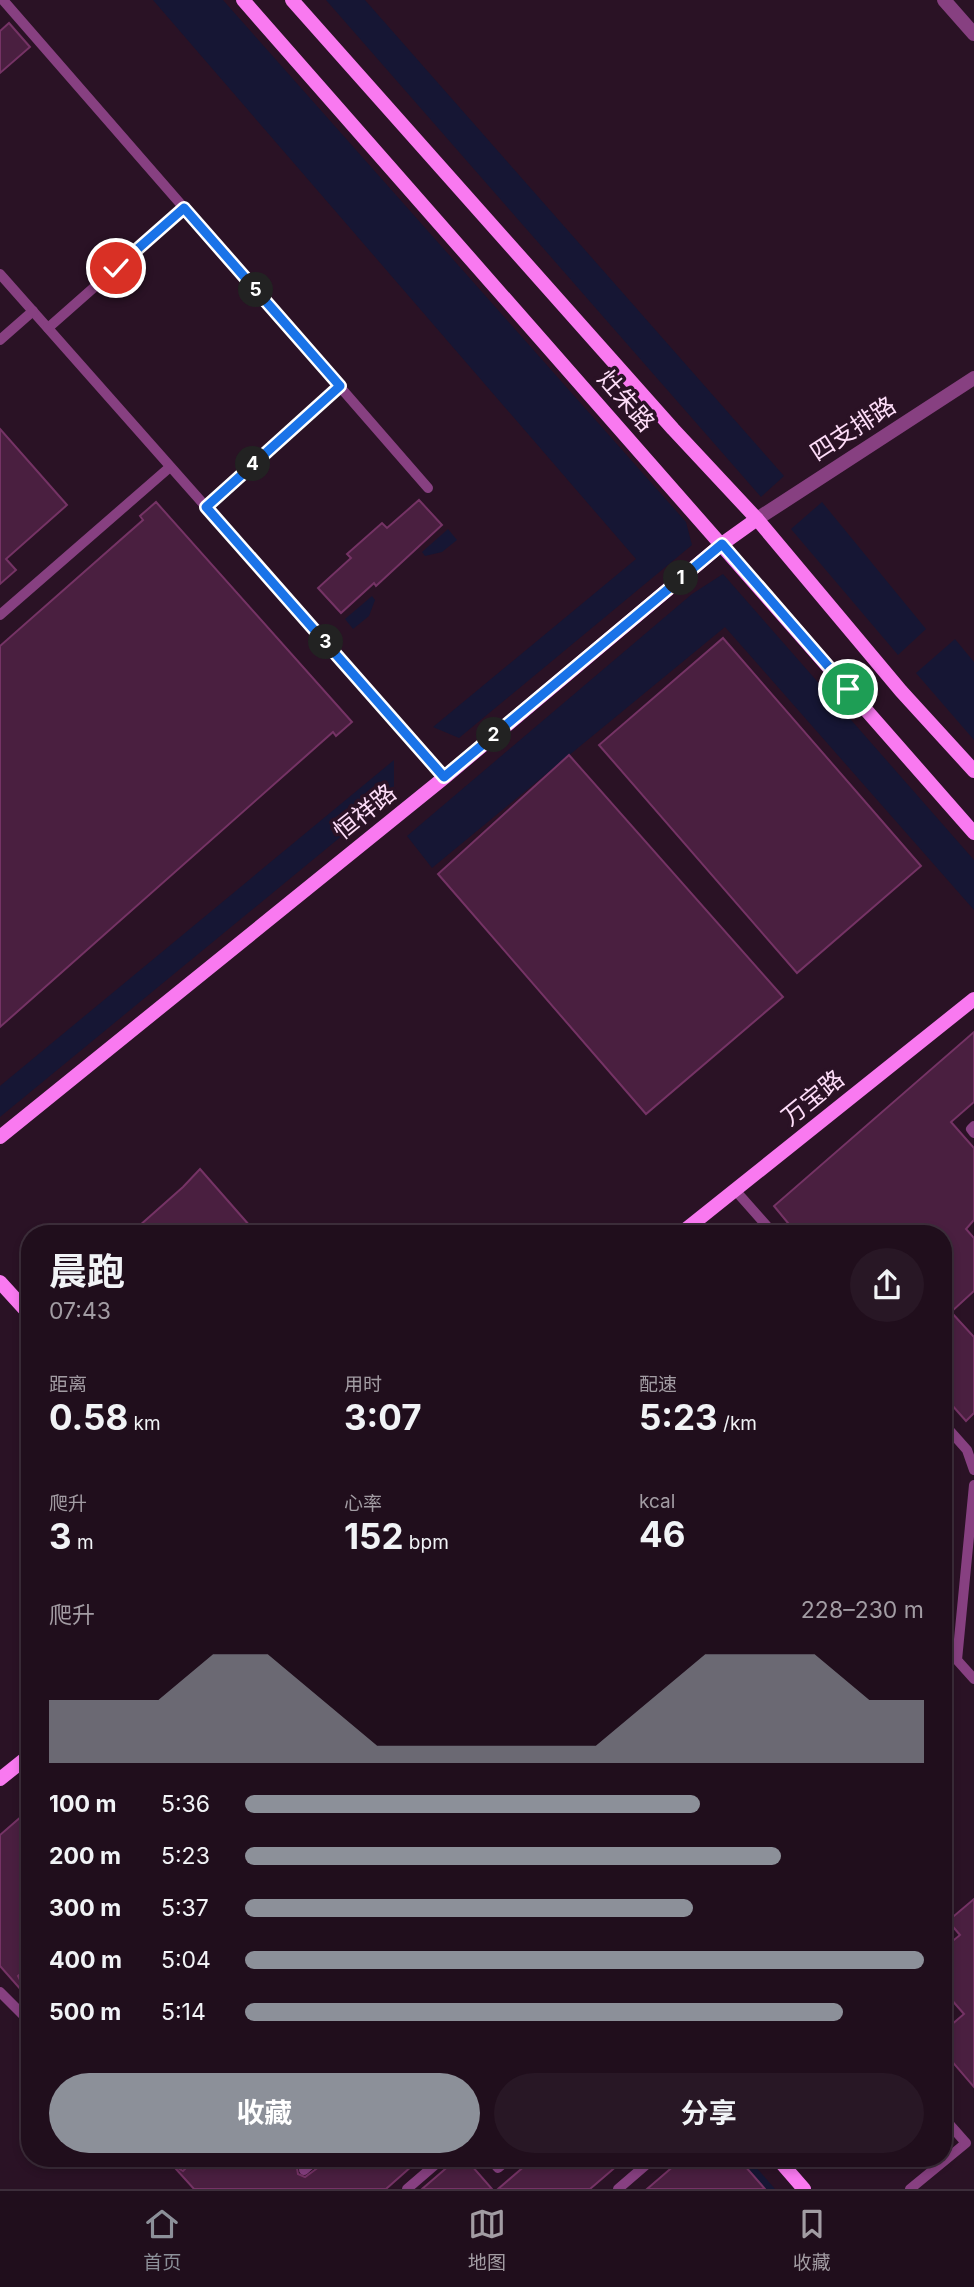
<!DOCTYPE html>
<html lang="zh">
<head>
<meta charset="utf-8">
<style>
	body { margin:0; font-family:Inter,"Noto Sans SC",sans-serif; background:#281725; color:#f1f3f6; height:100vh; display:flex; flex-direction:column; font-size:26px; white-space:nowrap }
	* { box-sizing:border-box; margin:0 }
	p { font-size:23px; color:#a29ca3 }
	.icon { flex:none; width:38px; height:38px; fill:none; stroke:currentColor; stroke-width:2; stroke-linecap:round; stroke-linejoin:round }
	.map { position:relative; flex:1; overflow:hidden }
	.panel { position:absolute; left:21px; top:1225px; width:931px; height:942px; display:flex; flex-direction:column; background:#200e1c; border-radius:28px; box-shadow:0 4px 10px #0003,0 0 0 2px #3d2e3b }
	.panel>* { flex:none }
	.pin { position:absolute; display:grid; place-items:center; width:60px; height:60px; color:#fff; margin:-30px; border:4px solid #fff; border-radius:50%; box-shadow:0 2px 7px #0007 }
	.km { position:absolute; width:35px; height:35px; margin:-18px; border-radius:50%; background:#222; color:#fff; font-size:19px; line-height:35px; text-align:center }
	.round { display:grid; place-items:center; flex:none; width:74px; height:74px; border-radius:37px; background:#281725 }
	.head { display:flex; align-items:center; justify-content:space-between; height:119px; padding:0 28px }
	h1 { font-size:38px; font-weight:700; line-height:52px }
	.stats { display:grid; grid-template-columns:repeat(3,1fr); gap:10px; height:119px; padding:7px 28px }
	.stats div { display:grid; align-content:center }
	.stats b { font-size:35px; font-weight:700 }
	.stats small { font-size:19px; font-weight:400 }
	.stats p { font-size:19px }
	.chart { height:196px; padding:14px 28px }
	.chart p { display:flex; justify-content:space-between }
	.chart svg { width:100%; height:126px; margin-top:7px; fill:#8c9099; opacity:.7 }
	.cta { display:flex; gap:14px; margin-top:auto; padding:14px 28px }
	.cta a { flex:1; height:80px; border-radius:42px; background:#8c9099; color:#fff; font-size:28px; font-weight:700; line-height:80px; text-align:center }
	.cta a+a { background:#281725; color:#f1f3f6 }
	ul { padding:0 28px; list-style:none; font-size:23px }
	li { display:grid; grid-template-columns:112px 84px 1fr; align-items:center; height:52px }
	li i { height:18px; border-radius:9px; background:#8c9099 }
	.tabs { display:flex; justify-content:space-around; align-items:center; height:98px; border-top:2px solid #3d2e3b; background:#200e1c; font-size:19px; color:#a29ca3 }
	.tabs a { display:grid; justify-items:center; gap:4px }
	.tabs .active { color:#8c9099 }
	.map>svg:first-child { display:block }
</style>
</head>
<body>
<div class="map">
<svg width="974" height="2189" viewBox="0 0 974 2189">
	<rect width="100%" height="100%" fill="#2a1225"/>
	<g fill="#161634">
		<polygon points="153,0 223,0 686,522 692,545 459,738 433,727 636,559"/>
		<polygon points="326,0 365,0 784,476 761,497"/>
		<polygon points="822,502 926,629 898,655 791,529"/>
		<polygon points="448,529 457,540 442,552 425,556 422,552"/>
		<polygon points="723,574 974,860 974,910 725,627 432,868 407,836 692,594"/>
		<polygon points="372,596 375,600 369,616 353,629 345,619"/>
		<polygon points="955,639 974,662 974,740 916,673"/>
		<polygon points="394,760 394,793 0,1117 0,1086"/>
		<polygon points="738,2158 748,2158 775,2189 765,2189"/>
	</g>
	<g fill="#4a1f40" stroke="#753365" stroke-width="2">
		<polygon points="9,23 30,47 0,73 0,31"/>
		<polygon points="0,429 67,505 6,559 16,570 0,584"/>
		<polygon points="419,500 442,525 376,586 374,583 341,613 318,588 351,558 347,554 382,523 387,528"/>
		<polygon points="156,502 352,722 336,736 333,732 0,1027 0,646 143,520 140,516"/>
		<polygon points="723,638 921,866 797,973 599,745"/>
		<polygon points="569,755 783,997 646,1114 438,874"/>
		<polygon points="974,1032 974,1102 951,1122 974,1148 974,1220 966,1229 974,1238 974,1291 951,1312 974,1337 974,1413 966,1421 943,1395 943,1234 797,1234 774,1206"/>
		<polygon points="200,1169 257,1234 130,1234 183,1187"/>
		<polygon points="30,1809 30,1965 18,1976 22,1984 30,1983 30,2000 0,1966 0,1835"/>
		<polygon points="974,1899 974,2087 943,2051 943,2032 964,2014 943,1990 943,1949 960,1935 948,1921"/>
		<polygon points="166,2158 178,2158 175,2166 183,2171 196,2158 307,2158 297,2168 298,2174 305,2177 323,2164 325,2158 421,2158 386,2189 194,2189"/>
		<polygon points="458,2158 465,2158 492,2189 422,2189"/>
		<polygon points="534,2158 626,2158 590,2189 498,2189"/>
		<polygon points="683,2158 738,2158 765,2189 647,2189"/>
	</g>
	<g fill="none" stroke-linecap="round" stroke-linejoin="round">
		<g stroke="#874081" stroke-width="10">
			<polyline points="3,0 428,488"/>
			<polyline points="0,274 445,777"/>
			<polyline points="48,328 184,208"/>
			<polyline points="0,340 33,311"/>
			<polyline points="206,507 340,386"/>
			<polyline points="0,615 170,467"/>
			<polyline points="974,1126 971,1129 974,1133"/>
			<polyline points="735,1190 774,1234"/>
			<polyline points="943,1423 967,1450 974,1470"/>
			<polyline points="974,1485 957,1660 974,1679"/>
			<polyline points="943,1716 948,1711"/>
			<polyline points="25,1977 30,1972"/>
			<polyline points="0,1992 30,2022"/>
			<polyline points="489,2158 498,2168 510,2158"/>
			<polyline points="182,2164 189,2158"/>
			<polyline points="304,2170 318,2158"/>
			<polyline points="407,2189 443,2158"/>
			<polyline points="618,2189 654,2158"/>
			<polyline points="910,2189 966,2143 943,2117"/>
		</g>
		<g stroke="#874081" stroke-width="14">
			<polyline points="944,0 974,34"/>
			<polyline points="757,519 974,378"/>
		</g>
		<g stroke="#f979f0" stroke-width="14">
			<polyline points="243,0 974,833"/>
			<polyline points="292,0 673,429 757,519 901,691 974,771"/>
			<polyline points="0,1137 445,777 722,544 757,519"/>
			<polyline points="680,1234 974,999"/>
			<polyline points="0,1282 30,1315"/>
			<polyline points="0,1779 30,1755"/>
			<polyline points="777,2158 804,2189"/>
		</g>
	</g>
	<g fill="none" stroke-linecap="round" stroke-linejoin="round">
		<defs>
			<polyline id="route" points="116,268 184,208 340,386 206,507 444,777 722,544 848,689"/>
		</defs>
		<use href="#route" stroke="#fff" stroke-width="14"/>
		<use href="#route" stroke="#1a73e8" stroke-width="9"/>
	</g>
	<g text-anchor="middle" stroke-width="7" stroke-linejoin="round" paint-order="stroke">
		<g font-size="24" fill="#fdddf8" stroke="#2a1225">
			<text transform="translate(626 401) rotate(49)" y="8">灶朱路</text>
			<text transform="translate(853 429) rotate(-33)" y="8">四支排路</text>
			<text transform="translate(365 812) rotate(-39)" y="8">恒祥路</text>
			<text transform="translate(813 1098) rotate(-39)" y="8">万宝路</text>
		</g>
	</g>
</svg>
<div class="pin" style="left:848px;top:689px;background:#1e9e55"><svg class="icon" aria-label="arrive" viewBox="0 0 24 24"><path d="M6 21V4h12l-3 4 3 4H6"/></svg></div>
<div class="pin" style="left:116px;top:268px;background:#d93025"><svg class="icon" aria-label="check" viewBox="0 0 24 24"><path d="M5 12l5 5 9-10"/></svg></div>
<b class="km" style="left:681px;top:578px">1</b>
<b class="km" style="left:494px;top:735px">2</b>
<b class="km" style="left:326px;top:642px">3</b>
<b class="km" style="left:253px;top:464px">4</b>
<b class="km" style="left:256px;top:290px">5</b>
<section class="panel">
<div class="head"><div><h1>晨跑</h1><p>07:43</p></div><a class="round"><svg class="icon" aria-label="share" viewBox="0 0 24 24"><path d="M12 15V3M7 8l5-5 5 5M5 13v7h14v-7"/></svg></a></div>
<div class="stats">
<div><p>距离</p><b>0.58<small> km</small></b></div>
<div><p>用时</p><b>3:07</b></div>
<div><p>配速</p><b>5:23<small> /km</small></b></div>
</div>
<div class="stats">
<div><p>爬升</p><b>3<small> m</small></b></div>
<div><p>心率</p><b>152<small> bpm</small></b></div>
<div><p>kcal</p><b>46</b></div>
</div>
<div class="chart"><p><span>爬升</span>228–230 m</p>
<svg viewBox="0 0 160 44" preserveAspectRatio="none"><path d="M0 44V22L10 22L20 22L30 6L40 6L50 22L60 38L70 38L80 38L90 38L100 38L110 22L120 6L130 6L140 6L150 22L160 22V44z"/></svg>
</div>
<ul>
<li><b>100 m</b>5:36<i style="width:67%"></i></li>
<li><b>200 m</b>5:23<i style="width:79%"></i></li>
<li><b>300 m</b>5:37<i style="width:66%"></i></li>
<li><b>400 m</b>5:04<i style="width:100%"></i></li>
<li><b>500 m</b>5:14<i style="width:88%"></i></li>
</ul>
<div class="cta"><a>收藏</a><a>分享</a></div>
</section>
</div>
<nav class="tabs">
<a class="active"><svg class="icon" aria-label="home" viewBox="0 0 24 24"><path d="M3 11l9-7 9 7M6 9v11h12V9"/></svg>首页</a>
<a><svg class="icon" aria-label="map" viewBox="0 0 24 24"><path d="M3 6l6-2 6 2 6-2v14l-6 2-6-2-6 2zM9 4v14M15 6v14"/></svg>地图</a>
<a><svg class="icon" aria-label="saved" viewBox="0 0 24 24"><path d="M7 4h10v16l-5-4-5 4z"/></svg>收藏</a>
</nav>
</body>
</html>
